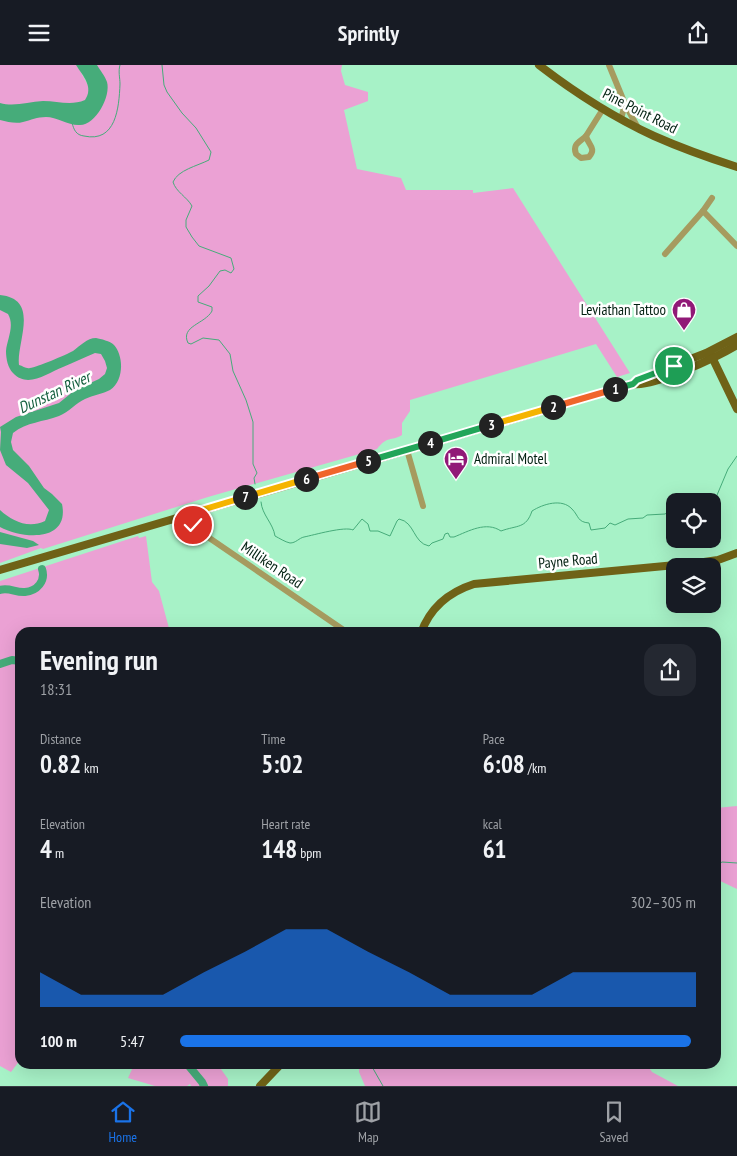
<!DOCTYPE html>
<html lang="en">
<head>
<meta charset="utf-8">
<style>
	body { margin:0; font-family:"PT Sans Narrow",sans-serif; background:#242831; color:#f1f3f6; height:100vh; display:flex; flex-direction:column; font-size:19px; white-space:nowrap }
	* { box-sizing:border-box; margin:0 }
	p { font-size:16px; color:#9ea1a6 }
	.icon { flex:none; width:28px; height:28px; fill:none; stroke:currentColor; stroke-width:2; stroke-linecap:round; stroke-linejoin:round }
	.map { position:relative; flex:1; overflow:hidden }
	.sheet { position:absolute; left:15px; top:562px; width:706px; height:442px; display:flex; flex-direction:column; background:#171b24; border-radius:15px; box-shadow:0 5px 20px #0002 }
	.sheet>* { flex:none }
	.tools { position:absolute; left:666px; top:428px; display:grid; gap:10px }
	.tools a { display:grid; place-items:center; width:55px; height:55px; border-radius:10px; background:#171b24; box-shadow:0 5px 20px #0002; font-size:25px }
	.pin { position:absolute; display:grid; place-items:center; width:42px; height:42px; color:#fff; margin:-21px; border:2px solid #fff; border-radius:50%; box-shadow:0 1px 5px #0007 }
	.km { position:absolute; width:25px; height:25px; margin:-12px; border-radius:50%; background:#222; color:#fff; font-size:14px; line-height:25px; text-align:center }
	.round { display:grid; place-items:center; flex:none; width:52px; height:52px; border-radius:15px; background:#242831 }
	.overview { display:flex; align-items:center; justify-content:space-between; height:85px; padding:0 25px }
	h1 { font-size:28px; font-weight:700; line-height:38px }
	.figures { display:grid; grid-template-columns:repeat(3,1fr); gap:8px; height:85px; padding:5px 25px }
	.figures div { display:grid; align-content:center }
	.figures b { font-size:25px; font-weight:700 }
	.figures small { font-size:14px; font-weight:400 }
	.figures p { font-size:14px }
	.chart { height:140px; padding:10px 25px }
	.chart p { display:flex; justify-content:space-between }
	.chart svg { width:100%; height:90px; margin-top:5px; fill:#1a73e8; opacity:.7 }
	ul { padding:0 25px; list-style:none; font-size:16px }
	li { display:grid; grid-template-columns:80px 60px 1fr; align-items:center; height:38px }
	li i { height:12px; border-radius:6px; background:#1a73e8 }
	header { display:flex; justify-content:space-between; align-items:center; height:65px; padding:0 25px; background:#171b24; font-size:22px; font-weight:700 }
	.tabs { display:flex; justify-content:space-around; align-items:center; height:70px; border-top:1px solid #363941; background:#171b24; font-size:14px; color:#9ea1a6 }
	.tabs a { display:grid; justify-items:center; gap:2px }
	.tabs .current { color:#1a73e8 }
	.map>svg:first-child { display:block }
</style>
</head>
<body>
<header><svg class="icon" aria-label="menu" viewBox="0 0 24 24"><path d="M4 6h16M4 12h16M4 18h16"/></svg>Sprintly<svg class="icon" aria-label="share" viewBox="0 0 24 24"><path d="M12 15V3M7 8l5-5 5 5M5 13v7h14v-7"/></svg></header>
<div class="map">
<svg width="737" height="1021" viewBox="0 0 737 1021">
	<rect width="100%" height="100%" fill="#a7f2c7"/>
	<g fill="#eba1d4">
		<polygon points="0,0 77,0 90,24 88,34 79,39 15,41 0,39"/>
		<path d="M97,0H342L341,6L345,20L368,27V36L344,45L357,104L401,113L406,125H473V128L513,123L630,308L617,312L596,279L410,335V346L402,358V370C390,377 388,370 377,384L208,432L43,484L41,483L0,498V55L39,51L94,52L97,48Z"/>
		<polygon points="138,471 139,473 146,471 152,517 159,526 170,567 20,568 20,995 11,1007 0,1001 0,516"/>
		<polygon points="737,741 737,824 716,814 716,743"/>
		<polygon points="134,1000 218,1000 228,1014 228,1021 191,1021 190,1019 187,1021 155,1021 128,1013"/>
		<polygon points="359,1000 647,1000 652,1007 678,1021 365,1021 359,1007"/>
	</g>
	<g fill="#46ac7a">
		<path d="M76,0H97C100,5 105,11 107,17C111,31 96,60 80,60C69,61 57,52 46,52C37,52 31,55 23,57C16,59 8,57 0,55V38C14,42 28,37 43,36C58,36 71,41 85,35C94,22 83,11 76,0Z"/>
		<path d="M0,230C41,234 16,278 19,300C23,301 26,304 30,303C37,302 66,290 73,286C80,281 87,273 96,273C101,274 110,276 114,280C124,291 124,316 110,325C103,329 93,330 85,334C76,338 69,347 59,351C43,357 27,357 13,368L11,377L13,385L29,401L44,423L52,429L62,439C70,478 22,474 0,462V445C12,456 28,464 45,456L49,445L28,418L6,400L0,385L1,367L0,362L16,352L59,338L75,325L99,314L105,309L107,303L105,296L101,289L95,288C84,293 74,297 63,302C47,308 28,324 13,308C8,303 6,294 6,286C7,274 15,261 8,249L0,245Z"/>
		<polygon points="0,467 33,476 39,480 27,483 0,479"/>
	</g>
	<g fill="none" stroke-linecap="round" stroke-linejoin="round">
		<g stroke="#46ac7a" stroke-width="1">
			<path d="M162,0L164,20L167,27L182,48L196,63L211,87L209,95C197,101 178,105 173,117C176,127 187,132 192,141L186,155V162L192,172L199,181L231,193L234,204L231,208L225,205L220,206L209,221L198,231V237L212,242V246C205,259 180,261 188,278L191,279L203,273L219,275L230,289L233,306L246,335L253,357V399L257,408L254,413L255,419"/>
			<path d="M72,58C74,65 76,70 84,71C116,78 119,43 120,19C120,13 118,6 120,0"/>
			<path d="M261,437C262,450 273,458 275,471C279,473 285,477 290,478C296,478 299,473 304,472C314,470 345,461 353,465L362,454L368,459L370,466H378L390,471L397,456L399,454C415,457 413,478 429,481L432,478L443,474L445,469L448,468L450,472H454C469,466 486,456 501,466C517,460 526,464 532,446C543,439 562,433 572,444C579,451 577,457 589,458L591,465L605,463L610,458L615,460L628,454L643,453L647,450L665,449L675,443"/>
			<polyline points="712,442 728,404 737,391"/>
			<polyline points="716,801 722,797 737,798"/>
			<polyline points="371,1000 383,1021"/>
		</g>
		<g stroke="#46ac7a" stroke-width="8">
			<path d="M0,525C9,522 16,528 25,527C37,526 46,516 42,504"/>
			<polyline points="0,599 12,595 20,596"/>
			<polyline points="188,1000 202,1017 204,1021"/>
		</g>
		<g stroke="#a69b5f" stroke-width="6">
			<polyline points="609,0 625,39 621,54"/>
			<polyline points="625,39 638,63"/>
			<path d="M586,71C588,80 597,83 589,92L581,93L576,89C572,79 580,77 586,71Z"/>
			<polyline points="586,71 603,44"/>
			<polyline points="703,146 737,181"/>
			<polyline points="665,189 703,146 712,133"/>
			<polyline points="407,385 423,441"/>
			<polyline points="185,450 193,460 202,468 348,568"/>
		</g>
		<g stroke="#6f6217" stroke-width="8">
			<path d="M539,0C574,27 613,52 654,71C681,83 709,93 737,102"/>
			<polyline points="711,290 737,344"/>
			<path d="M633,319C652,323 719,291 737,280"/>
			<polyline points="0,505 633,319 637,315 706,288 737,272"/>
			<path d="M421,568C430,543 449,527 474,519L697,498L718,495L737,488"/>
			<polyline points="260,1021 280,1000"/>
		</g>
	</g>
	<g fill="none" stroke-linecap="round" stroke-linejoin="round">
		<defs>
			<polyline id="split-1" points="615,324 633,319 637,315 674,301"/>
			<polyline id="split-2" points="553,342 615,324"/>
			<polyline id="split-3" points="491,360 553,342"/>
			<polyline id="split-4" points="430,378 491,360"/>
			<polyline id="split-5" points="368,396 430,378"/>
			<polyline id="split-6" points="306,414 368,396"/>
			<polyline id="split-7" points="245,432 306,414"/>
			<polyline id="split-8" points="193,460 185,450 245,432"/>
		</defs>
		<use href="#split-1" stroke="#fff" stroke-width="10"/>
		<use href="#split-2" stroke="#fff" stroke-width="10"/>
		<use href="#split-3" stroke="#fff" stroke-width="10"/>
		<use href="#split-4" stroke="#fff" stroke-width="10"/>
		<use href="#split-5" stroke="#fff" stroke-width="10"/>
		<use href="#split-6" stroke="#fff" stroke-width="10"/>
		<use href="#split-7" stroke="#fff" stroke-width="10"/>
		<use href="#split-8" stroke="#fff" stroke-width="10"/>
		<use href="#split-1" stroke="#22a559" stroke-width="6"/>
		<use href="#split-2" stroke="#f0652b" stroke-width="6"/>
		<use href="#split-3" stroke="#f5b400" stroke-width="6"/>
		<use href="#split-4" stroke="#22a559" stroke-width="6"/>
		<use href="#split-5" stroke="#22a559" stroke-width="6"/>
		<use href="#split-6" stroke="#f0652b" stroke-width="6"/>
		<use href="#split-7" stroke="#f5b400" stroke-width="6"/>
		<use href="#split-8" stroke="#f5b400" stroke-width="6"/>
	</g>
	<defs>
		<symbol id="shop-pin" viewBox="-11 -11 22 30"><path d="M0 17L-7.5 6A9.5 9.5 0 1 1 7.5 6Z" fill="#911977" stroke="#fff"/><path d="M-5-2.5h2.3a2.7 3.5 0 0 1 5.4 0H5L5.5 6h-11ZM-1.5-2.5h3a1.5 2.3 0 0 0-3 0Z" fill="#fff"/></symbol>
		<symbol id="hotel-pin" viewBox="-11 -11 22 30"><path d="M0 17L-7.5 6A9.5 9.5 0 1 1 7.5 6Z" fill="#911977" stroke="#fff"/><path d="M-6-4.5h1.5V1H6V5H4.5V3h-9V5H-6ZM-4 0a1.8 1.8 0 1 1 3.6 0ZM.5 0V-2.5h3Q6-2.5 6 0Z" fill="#fff"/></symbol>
	</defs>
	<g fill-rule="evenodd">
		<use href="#shop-pin" x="670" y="231" width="28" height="38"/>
		<use href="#hotel-pin" x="442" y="380" width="28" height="38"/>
	</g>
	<g text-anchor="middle" stroke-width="5" stroke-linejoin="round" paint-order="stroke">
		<g font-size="15" fill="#011f10" stroke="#fff">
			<text transform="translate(640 46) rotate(27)" y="5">Pine Point Road</text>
			<text transform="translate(568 496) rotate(-5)" y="5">Payne Road</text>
			<text transform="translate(272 500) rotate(34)" y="5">Milliken Road</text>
		</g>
		<g font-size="15" fill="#011f10" stroke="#fff" text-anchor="end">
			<text x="666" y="250">Leviathan Tattoo</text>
			<text x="474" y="399" text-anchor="start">Admiral Motel</text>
		</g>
		<g font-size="16" font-style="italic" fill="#145f3e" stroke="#fff">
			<text transform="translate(54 327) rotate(-25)" y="6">Dunstan River</text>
		</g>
	</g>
</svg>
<div class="tools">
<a><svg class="icon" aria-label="locate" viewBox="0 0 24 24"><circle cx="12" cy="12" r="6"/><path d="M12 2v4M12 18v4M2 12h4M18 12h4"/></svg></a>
<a><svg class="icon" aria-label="layers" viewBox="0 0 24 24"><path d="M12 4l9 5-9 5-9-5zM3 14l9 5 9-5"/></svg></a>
</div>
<div class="pin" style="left:674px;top:301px;background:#1e9e55"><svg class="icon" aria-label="arrive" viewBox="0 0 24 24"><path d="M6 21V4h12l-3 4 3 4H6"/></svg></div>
<div class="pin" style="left:193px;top:460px;background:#d93025"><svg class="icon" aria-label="check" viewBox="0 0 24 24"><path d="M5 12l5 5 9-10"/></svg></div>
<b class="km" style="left:615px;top:324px">1</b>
<b class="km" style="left:553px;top:342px">2</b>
<b class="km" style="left:491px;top:360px">3</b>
<b class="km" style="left:430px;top:378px">4</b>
<b class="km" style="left:368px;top:396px">5</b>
<b class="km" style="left:306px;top:414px">6</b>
<b class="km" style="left:245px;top:432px">7</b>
<section class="sheet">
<div class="overview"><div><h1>Evening run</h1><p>18:31</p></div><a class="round"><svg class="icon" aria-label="share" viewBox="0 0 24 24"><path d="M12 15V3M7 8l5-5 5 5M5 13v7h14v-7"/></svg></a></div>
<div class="figures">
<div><p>Distance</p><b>0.82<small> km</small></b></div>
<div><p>Time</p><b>5:02</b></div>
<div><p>Pace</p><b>6:08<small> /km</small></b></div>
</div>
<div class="figures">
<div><p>Elevation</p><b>4<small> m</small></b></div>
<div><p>Heart rate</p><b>148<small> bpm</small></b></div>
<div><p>kcal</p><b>61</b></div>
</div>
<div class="chart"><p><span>Elevation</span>302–305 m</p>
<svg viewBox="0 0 160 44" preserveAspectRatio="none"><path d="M0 44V27L10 38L20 38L30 38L40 27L50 17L60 6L70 6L80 17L90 27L100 38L110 38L120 38L130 27L140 27L150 27L160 27V44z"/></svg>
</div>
<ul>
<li><b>100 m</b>5:47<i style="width:99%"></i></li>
</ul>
</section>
</div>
<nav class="tabs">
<a class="current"><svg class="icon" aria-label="home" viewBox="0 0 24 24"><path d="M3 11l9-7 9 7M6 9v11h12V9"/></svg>Home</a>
<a><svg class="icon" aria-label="map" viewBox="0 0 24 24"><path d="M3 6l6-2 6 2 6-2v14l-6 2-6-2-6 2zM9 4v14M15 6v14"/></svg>Map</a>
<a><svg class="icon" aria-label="saved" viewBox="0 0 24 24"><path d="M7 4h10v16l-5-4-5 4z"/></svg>Saved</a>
</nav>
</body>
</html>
